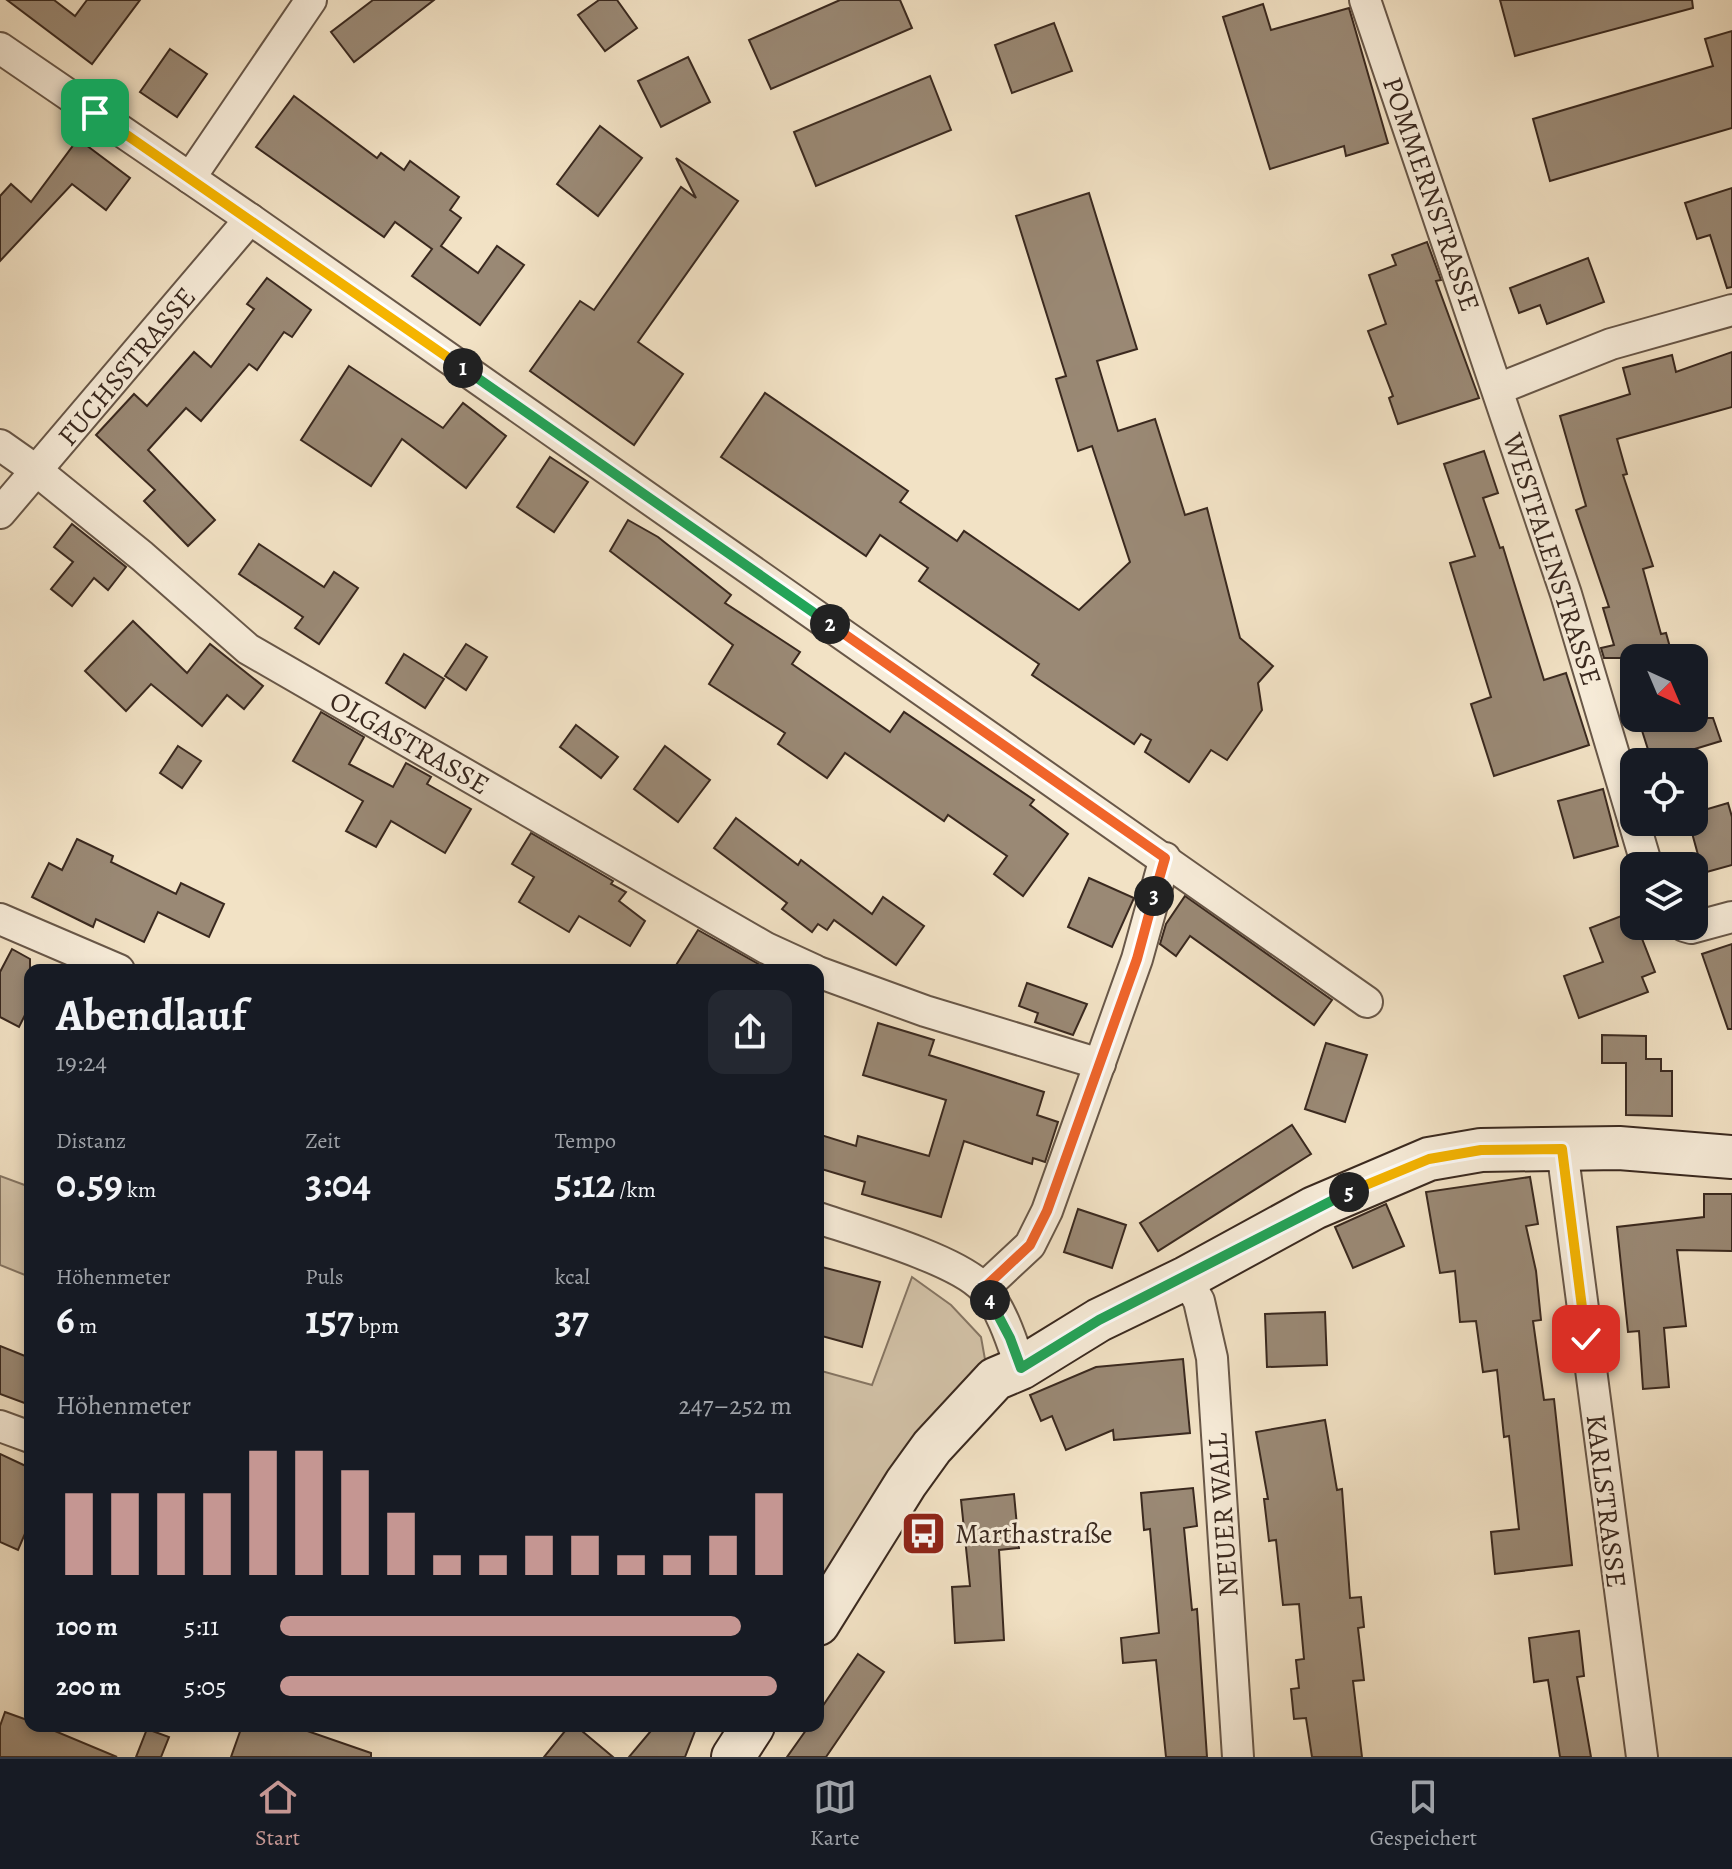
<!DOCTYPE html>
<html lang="de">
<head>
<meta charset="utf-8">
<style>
	body { margin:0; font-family:Alegreya,serif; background:#242831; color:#f1f3f6; height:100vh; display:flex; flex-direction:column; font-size:30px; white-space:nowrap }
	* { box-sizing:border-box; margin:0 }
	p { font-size:26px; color:#9ea1a6 }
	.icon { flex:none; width:44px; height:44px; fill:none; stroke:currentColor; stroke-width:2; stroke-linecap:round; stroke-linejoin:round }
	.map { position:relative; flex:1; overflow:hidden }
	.details { position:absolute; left:24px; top:964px; width:800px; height:768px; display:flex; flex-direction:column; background:#171b24; border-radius:16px; box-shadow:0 4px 12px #0003 }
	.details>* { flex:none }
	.needle { width:52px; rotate:136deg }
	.controls { position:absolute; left:1620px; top:644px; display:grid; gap:16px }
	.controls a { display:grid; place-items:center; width:88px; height:88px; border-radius:16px; background:#171b24; box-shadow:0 4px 12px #0003; font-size:40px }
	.pin { position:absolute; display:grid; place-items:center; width:68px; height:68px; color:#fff; margin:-34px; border-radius:16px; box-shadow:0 4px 12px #0006 }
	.km { position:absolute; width:40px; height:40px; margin:-20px; border-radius:50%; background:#222; color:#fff; font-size:22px; line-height:40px; text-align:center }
	.round { display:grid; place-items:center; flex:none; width:84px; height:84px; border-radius:16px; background:#242831 }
	.summary { display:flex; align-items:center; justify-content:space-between; height:136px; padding:0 32px }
	h1 { font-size:44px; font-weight:700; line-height:60px }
	.metrics { display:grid; grid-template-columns:repeat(3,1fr); gap:12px; height:136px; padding:8px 32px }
	.metrics div { display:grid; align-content:center }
	.metrics b { font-size:40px; font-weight:700 }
	.metrics small { font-size:22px; font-weight:400 }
	.metrics p { font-size:22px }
	.chart { height:224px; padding:16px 32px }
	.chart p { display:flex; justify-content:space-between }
	.chart svg { width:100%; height:144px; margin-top:8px; stroke:#c59692; stroke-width:6 }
	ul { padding:0 32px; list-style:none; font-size:26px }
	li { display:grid; grid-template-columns:128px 96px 1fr; align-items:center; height:60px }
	li i { height:20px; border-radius:10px; background:#c59692 }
	.dock { display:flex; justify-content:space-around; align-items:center; height:112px; border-top:2px solid #363941; background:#171b24; font-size:22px; color:#9ea1a6 }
	.dock a { display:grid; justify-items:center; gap:4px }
	.dock .active { color:#c59692 }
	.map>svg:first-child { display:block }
</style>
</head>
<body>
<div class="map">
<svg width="1732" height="1757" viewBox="0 0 1732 1757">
	<rect width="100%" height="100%" fill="#f2e2c5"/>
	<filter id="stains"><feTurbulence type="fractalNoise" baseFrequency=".0025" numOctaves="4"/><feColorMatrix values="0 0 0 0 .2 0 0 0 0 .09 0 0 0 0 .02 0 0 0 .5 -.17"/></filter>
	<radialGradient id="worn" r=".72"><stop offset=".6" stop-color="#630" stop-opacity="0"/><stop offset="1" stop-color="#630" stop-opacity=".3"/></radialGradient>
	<g fill="#d3c3a9" stroke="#867664" stroke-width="2">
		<polygon points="0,1176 30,1187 30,1277 0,1265"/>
		<polygon points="912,1277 951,1305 981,1337 986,1365 818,1584 818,1370 872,1385"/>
	</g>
	<g fill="#9a8975" stroke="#3a291f" stroke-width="2">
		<polygon points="7,0 54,0 75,16 87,0 140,0 92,64"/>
		<polygon points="373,0 434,0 354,62 331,32"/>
		<polygon points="599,0 617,0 637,28 605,51 578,15"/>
		<polygon points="840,0 900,0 912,28 771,89 749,40"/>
		<polygon points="1500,0 1692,0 1693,8 1515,56"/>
		<polygon points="1263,4 1271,30 1349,8 1388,143 1346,156 1344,146 1270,169 1223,17"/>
		<polygon points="1054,23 1072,71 1012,93 995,45"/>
		<polygon points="1732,31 1732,128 1550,181 1533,119 1713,66 1705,39"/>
		<polygon points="170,49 207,74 177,117 140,92"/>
		<polygon points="688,57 710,102 661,127 638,81"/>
		<polygon points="930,76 951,130 816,186 794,132"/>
		<polygon points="294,96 377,158 381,153 404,170 410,161 459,197 450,210 461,218 441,246 478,273 497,246 524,265 480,325 412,276 432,249 395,222 384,237 256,147"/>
		<polygon points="600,126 642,158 598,216 557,184"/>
		<polygon points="78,139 130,178 106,210 72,184 0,261 0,196 11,184 31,202"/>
		<polygon points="676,158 738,201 638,342 683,374 634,445 530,371 580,301 594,310 681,187 696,198"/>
		<polygon points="1732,188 1732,287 1727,288 1710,235 1697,239 1685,203"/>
		<polygon points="1089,193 1137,349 1097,361 1118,431 1155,419 1185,515 1207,508 1240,638 1273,666 1258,683 1262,710 1227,760 1211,750 1189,782 1145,752 1151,740 1141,734 1134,744 1032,675 1039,664 919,581 928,568 880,535 866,556 721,457 765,393 908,491 900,502 957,541 964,531 1079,610 1130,562 1092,446 1078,451 1056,379 1066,376 1016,216"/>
		<polygon points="1427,242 1441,280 1436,281 1479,398 1398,424 1389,398 1393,396 1368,331 1386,324 1369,275 1396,265 1392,255"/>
		<polygon points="1588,258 1604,302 1547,324 1540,305 1519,313 1510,288"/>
		<polygon points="267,278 311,310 292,337 284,332 257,370 249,364 201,421 186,408 148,450 215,520 188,546 144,501 155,490 96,435 134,394 147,406 194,352 211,367 254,309 247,304"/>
		<polygon points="1732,352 1732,407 1617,439 1627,474 1623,475 1653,566 1643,569 1661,634 1666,633 1673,658 1604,658 1601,648 1614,645 1603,608 1609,607 1576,510 1586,506 1560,416 1630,394 1623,368 1672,355 1676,372"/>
		<polygon points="349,366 443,428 463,403 506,436 466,488 402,439 371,486 301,440"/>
		<polygon points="1484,451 1498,493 1483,498 1500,548 1503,547 1544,680 1566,673 1589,745 1494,776 1471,704 1491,697 1450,563 1475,556 1444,464"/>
		<polygon points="550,457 588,482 554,532 517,507"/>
		<polygon points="628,520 658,537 731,595 725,603 800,652 792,664 890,732 904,712 1034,800 1030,805 1068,834 1023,896 994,874 1007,856 948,815 944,821 845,753 827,778 778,744 785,733 709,684 733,645 610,551"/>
		<polygon points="72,524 126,567 108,590 94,578 72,606 51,589 73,562 54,547"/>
		<polygon points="259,544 324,587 334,572 358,588 319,644 295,628 303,617 239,574"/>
		<polygon points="133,621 187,673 210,644 263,686 244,709 227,695 202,726 151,684 126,711 85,671"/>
		<polygon points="466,644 487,657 466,690 445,676"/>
		<polygon points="404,654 444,679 425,708 386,683"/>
		<polygon points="321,712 364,737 349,764 393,787 406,763 431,777 427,784 471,809 445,853 391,821 376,847 346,831 363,801 293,761"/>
		<polygon points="1638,718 1713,718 1721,741 1652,762"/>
		<polygon points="576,725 618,757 601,778 560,747"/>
		<polygon points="178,746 201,761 182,788 160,773"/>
		<polygon points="665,746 710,780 678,822 634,789"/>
		<polygon points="1603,789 1618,846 1574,858 1558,801"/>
		<polygon points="1728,803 1732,817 1732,865 1703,873 1689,822 1694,822 1694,813"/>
		<polygon points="736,818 798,865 801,860 872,914 883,897 924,926 896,965 834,920 827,930 818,924 812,932 782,909 787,903 714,848"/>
		<polygon points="531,833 613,881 611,884 626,892 619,901 645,921 630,946 579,916 569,932 519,902 534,877 512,864"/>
		<polygon points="77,839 113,856 111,862 176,894 181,883 224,904 209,937 158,912 144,942 96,919 93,927 32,897 49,863 62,870"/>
		<polygon points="1089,878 1134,898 1112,947 1068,927"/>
		<polygon points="1185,896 1332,1000 1314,1025 1190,936 1176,956 1160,944 1166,924"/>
		<polygon points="1632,912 1634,926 1637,926 1655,972 1642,977 1648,992 1579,1018 1564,976 1603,962 1590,928"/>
		<polygon points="698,930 762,966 768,970 673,970"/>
		<polygon points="1732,944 1732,1029 1728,1029 1702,954"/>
		<polygon points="12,949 30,959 30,1005 19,1027 0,1017 0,972"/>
		<polygon points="1027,983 1087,1004 1073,1035 1035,1022 1038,1013 1019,1006"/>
		<polygon points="878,1023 934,1040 929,1055 1044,1092 1037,1115 1058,1122 1045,1162 1033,1158 1032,1164 964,1141 941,1217 862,1194 865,1182 818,1168 818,1134 856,1146 858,1136 929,1156 946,1100 863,1075"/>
		<polygon points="1602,1035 1646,1036 1646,1059 1661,1059 1661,1071 1672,1071 1672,1116 1626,1115 1626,1063 1602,1063"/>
		<polygon points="1326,1043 1367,1055 1345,1122 1305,1109"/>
		<polygon points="1292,1125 1311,1154 1158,1251 1140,1223"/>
		<polygon points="1530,1177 1538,1224 1526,1226 1536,1271 1541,1320 1533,1321 1544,1400 1554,1399 1572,1565 1495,1574 1491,1532 1519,1529 1509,1436 1504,1437 1497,1370 1483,1372 1476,1321 1460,1322 1455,1271 1440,1273 1426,1192"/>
		<polygon points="1704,1194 1732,1194 1732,1251 1677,1250 1686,1326 1664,1328 1669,1387 1643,1389 1639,1331 1628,1332 1617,1227 1704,1217"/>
		<polygon points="1386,1204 1404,1246 1353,1268 1335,1227"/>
		<polygon points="1078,1209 1126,1225 1112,1268 1064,1252"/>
		<polygon points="818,1266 880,1282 862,1347 818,1335"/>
		<polygon points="1325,1312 1327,1365 1267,1367 1265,1314"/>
		<polygon points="0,1346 30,1358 30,1405 0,1394"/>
		<polygon points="1183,1359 1190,1433 1114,1440 1113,1430 1066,1450 1052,1416 1041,1421 1030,1395 1096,1367"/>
		<polygon points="1325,1420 1337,1490 1342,1489 1350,1598 1361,1597 1364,1627 1358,1628 1364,1680 1353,1681 1362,1757 1312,1757 1306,1718 1294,1719 1291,1689 1299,1688 1296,1660 1304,1659 1299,1604 1283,1605 1276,1540 1269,1541 1264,1499 1268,1499 1256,1432"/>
		<polygon points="0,1454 30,1468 30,1522 18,1550 0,1542"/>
		<polygon points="1193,1488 1197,1526 1184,1528 1192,1610 1197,1609 1207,1757 1166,1757 1156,1660 1123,1663 1121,1638 1159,1633 1150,1529 1144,1530 1141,1493"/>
		<polygon points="1014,1494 1019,1548 999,1550 1004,1640 955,1643 952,1587 970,1586 961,1500"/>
		<polygon points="1579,1631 1584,1676 1577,1677 1591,1757 1560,1757 1548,1680 1534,1682 1529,1638"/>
		<polygon points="858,1654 884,1672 826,1757 787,1757 809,1726 818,1726 818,1713"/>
		<polygon points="5,1712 30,1721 30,1726 43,1726 117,1757 0,1757 0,1726"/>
		<polygon points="242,1726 293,1726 371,1753 371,1757 231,1757"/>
		<polygon points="569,1726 576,1726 613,1757 544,1757"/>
		<polygon points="655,1726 697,1726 685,1757 629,1757"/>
		<polygon points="147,1729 169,1737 161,1757 136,1757"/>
	</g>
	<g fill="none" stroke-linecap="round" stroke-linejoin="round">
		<defs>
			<g id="street">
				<polyline points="1365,0 1566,594 1634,822"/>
				<polyline points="0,48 250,219 1367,1002"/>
				<polyline points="190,178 311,0"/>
				<polyline points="1498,389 1611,344 1732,310"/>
				<polyline points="0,445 37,471 142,556 248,649 766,948 814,970"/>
				<polyline points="0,513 250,219"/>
				<polyline points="1634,822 1647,866"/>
				<polyline points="0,919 119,970"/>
				<polyline points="1684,926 1691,928 1732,917"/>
				<polyline points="818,972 925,1011 1100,1064"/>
				<polyline points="1562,1149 1642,1757"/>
				<path d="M818,1218C857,1231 959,1260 984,1289C1002,1309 1012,1342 1021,1368"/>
				<polyline points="1186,1278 1199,1301 1212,1358 1238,1757"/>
				<polyline points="984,1288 1030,1245 1047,1211 1137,959 1165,858"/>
				<polyline points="0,1426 30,1437"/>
			</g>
			<g id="secondary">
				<polyline points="818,1624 906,1483 932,1447 995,1379 1021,1368 1099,1320 1186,1278 1314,1208 1429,1159 1481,1150 1619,1148 1732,1157"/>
				<polyline points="733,1757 753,1726"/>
			</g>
		</defs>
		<use href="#street" stroke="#685748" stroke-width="34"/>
		<use href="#secondary" stroke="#3a291f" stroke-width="46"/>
		<use href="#street" stroke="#f7ecd9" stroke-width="30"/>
		<use href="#secondary" stroke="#f7ecd9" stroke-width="42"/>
	</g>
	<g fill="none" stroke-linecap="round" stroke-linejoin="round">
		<defs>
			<polyline id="split-1" points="95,113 463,368"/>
			<polyline id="split-2" points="463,368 830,624"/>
			<polyline id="split-3" points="830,624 1165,858 1154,896"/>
			<polyline id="split-4" points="990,1300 984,1288 1030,1245 1047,1211 1137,959 1154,896"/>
			<polyline id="split-5" points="990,1300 1010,1338 1021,1368 1099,1320 1349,1192"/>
			<polyline id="split-6" points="1349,1192 1429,1159 1481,1150 1562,1149 1586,1339"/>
		</defs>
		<use href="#split-1" stroke="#fff" stroke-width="16"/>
		<use href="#split-2" stroke="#fff" stroke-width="16"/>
		<use href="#split-3" stroke="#fff" stroke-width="16"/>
		<use href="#split-4" stroke="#fff" stroke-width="16"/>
		<use href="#split-5" stroke="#fff" stroke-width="16"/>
		<use href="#split-6" stroke="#fff" stroke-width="16"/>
		<use href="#split-1" stroke="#f5b400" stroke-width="10"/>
		<use href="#split-2" stroke="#22a559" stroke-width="10"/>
		<use href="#split-3" stroke="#f0652b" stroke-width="10"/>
		<use href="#split-4" stroke="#f0652b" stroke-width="10"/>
		<use href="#split-5" stroke="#22a559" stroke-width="10"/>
		<use href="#split-6" stroke="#f5b400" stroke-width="10"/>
	</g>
	<defs>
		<symbol id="bus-square" viewBox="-11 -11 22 22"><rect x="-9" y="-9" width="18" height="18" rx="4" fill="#8f2418" stroke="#f7ecd9"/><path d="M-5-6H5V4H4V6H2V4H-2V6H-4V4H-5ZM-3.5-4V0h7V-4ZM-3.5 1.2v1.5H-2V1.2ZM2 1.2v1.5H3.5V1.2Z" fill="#fff"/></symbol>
	</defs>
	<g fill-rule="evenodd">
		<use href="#bus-square" x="898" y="1508" width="51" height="51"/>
	</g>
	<g text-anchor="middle" stroke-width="6" stroke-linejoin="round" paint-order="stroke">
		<g font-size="28" fill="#3a291f" stroke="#f7ecd9">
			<text transform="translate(1432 194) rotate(71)" y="10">POMMERNSTRASSE</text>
			<text transform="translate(126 366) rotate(-50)" y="10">FUCHSSTRASSE</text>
			<text transform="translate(1553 559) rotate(72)" y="10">WESTFALENSTRASSE</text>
			<text transform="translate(410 742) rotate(30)" y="10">OLGASTRASSE</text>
			<text transform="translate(1607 1501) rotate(83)" y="10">KARLSTRASSE</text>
			<text transform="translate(1222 1515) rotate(-94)" y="10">NEUER WALL</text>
		</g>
		<g font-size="28" fill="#3a291f" stroke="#f7ecd9" text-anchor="start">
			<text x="955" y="1543">Marthastraße</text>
		</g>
	</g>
	<rect width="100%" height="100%" filter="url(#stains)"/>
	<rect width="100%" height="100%" fill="url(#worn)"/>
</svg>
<div class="controls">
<a><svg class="needle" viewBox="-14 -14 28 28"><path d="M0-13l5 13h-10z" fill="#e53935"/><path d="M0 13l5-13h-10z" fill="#9ea1a6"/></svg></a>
<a><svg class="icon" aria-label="locate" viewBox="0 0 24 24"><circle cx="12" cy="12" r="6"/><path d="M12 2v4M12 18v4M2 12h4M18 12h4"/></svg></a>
<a><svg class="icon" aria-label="layers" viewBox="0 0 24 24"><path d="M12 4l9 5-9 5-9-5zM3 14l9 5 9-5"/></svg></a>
</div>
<div class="pin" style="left:95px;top:113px;background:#1e9e55"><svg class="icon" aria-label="arrive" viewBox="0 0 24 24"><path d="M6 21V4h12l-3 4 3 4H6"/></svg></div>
<div class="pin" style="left:1586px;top:1339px;background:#d93025"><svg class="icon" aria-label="check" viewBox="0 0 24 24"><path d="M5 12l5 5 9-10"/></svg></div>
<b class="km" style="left:463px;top:368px">1</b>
<b class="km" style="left:830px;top:624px">2</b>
<b class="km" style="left:1154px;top:896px">3</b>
<b class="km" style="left:990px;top:1300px">4</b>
<b class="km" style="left:1349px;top:1192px">5</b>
<section class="details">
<div class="summary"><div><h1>Abendlauf</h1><p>19:24</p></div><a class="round"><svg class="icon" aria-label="share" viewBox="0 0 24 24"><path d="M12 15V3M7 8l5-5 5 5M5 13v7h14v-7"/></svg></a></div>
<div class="metrics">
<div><p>Distanz</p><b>0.59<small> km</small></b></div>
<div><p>Zeit</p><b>3:04</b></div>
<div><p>Tempo</p><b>5:12<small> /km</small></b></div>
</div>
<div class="metrics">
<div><p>Höhenmeter</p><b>6<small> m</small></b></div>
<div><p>Puls</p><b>157<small> bpm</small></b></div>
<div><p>kcal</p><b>37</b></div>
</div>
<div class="chart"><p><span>Höhenmeter</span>247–252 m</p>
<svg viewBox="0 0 160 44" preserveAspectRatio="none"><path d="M5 44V19M15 44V19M25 44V19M35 44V19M45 44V6M55 44V6M65 44V12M75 44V25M85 44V38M95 44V38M105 44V32M115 44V32M125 44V38M135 44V38M145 44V32M155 44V19"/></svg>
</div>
<ul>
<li><b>100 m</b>5:11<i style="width:90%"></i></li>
<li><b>200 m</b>5:05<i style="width:97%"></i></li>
</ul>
</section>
</div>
<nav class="dock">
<a class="active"><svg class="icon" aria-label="home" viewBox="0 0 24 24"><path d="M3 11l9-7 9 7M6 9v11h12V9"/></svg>Start</a>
<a><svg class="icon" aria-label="map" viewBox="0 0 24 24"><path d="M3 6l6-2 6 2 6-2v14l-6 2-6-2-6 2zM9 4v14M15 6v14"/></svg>Karte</a>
<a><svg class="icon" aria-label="saved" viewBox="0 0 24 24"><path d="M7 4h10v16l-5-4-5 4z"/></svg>Gespeichert</a>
</nav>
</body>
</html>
